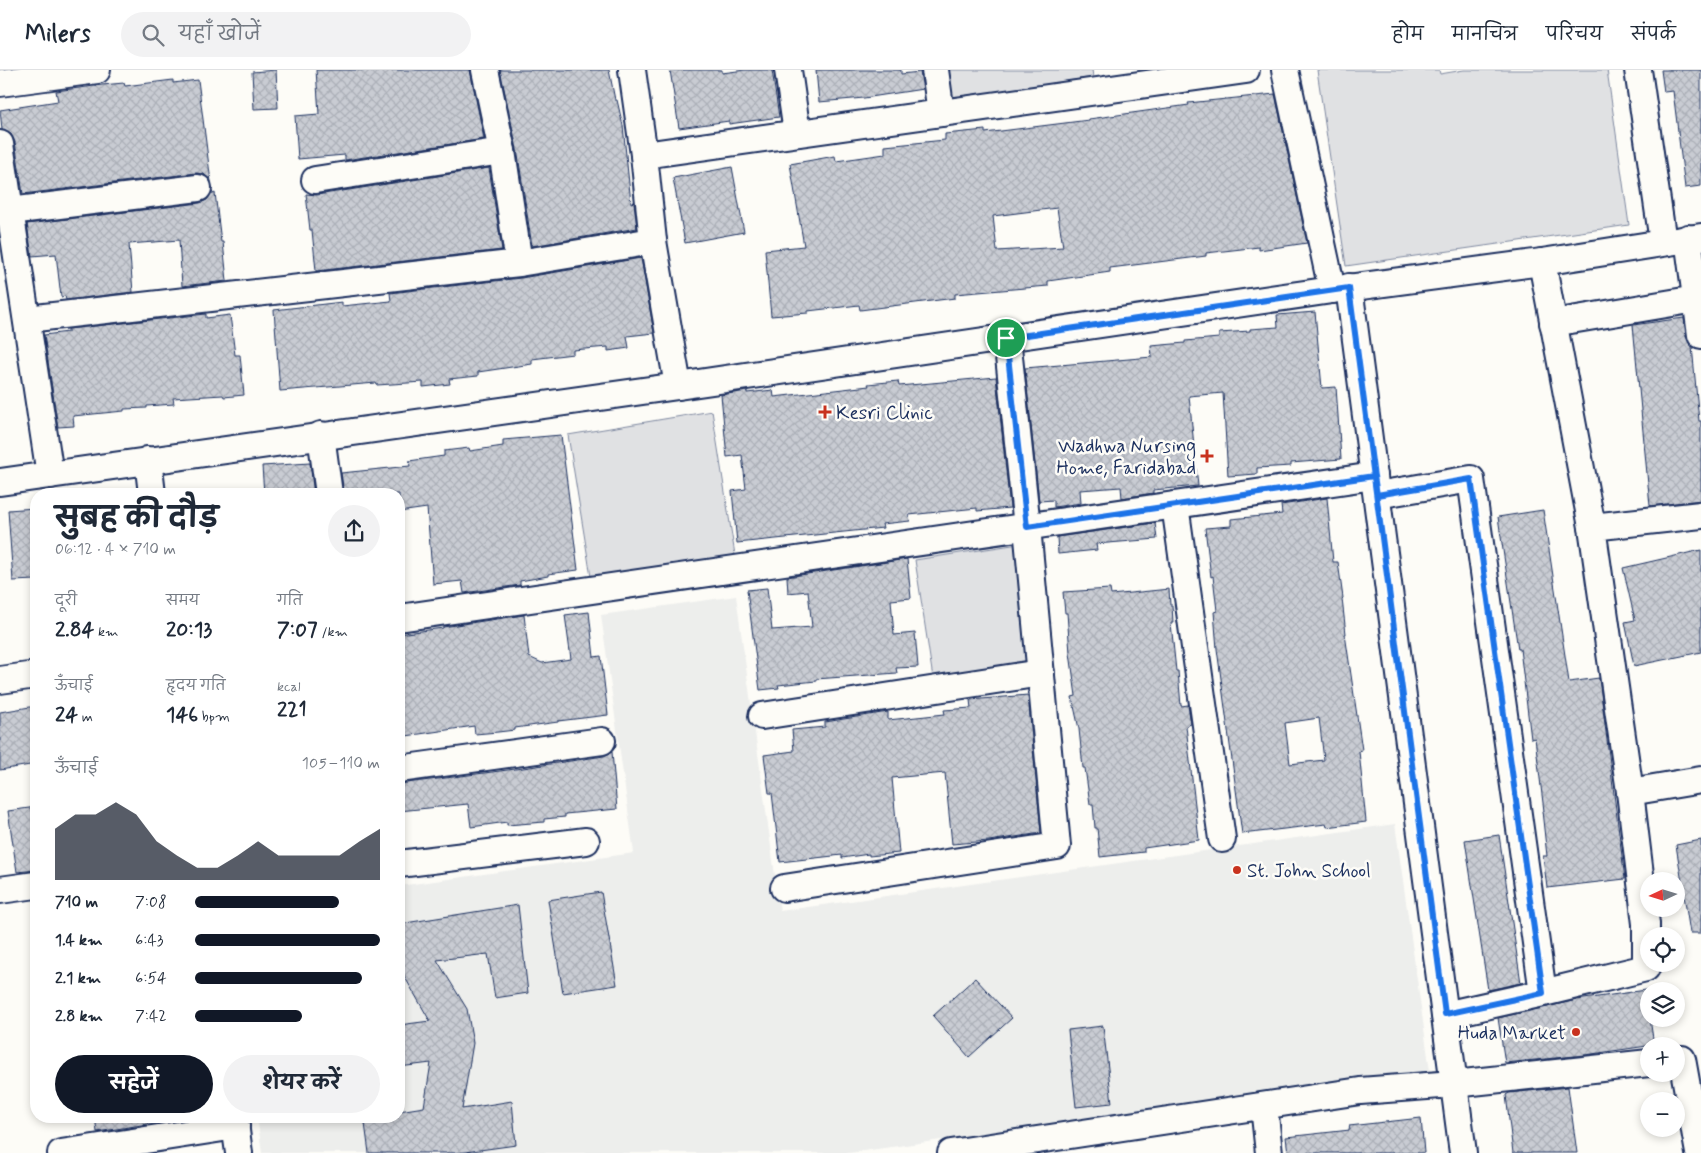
<!DOCTYPE html>
<html lang="hi">
<head>
<meta charset="utf-8">
<style>
	body { margin:0; font-family:Mynerve,"Playpen Sans Deva",sans-serif; background:#f2f2f3; color:#1f2937; height:100vh; display:flex; flex-direction:column; font-size:19px; white-space:nowrap }
	* { box-sizing:border-box; margin:0 }
	p { font-size:16px; color:#747a83 }
	.icon { flex:none; width:28px; height:28px; fill:none; stroke:currentColor; stroke-width:2; stroke-linecap:round; stroke-linejoin:round }
	.map { position:relative; flex:1; overflow:hidden }
	.side { position:absolute; left:30px; top:418px; width:375px; height:635px; display:flex; flex-direction:column; background:#fff; border-radius:20px; box-shadow:0 2px 8px #0003 }
	.side>* { flex:none }
	.needle { width:32px; rotate:266deg }
	.fabs { position:absolute; left:1640px; top:802px; display:grid; gap:10px }
	.fabs a { display:grid; place-items:center; width:45px; height:45px; border-radius:50%; background:#fff; box-shadow:0 2px 8px #0003; font-size:25px }
	.pin { position:absolute; display:grid; place-items:center; width:42px; height:42px; color:#fff; margin:-21px; border:2px solid #fff; border-radius:50%; box-shadow:0 1px 5px #0007 }
	.round { display:grid; place-items:center; flex:none; width:52px; height:52px; border-radius:26px; background:#f2f2f3 }
	.headline { display:flex; align-items:center; justify-content:space-between; height:85px; padding:0 25px }
	h1 { font-size:28px; font-weight:700; line-height:38px }
	.metrics { display:grid; grid-template-columns:repeat(3,1fr); gap:8px; height:85px; padding:5px 25px }
	.metrics div { display:grid; align-content:center }
	.metrics b { font-size:21px; font-weight:700 }
	.metrics small { font-size:14px; font-weight:400 }
	.metrics p { font-size:14px }
	.chart { height:140px; padding:10px 25px }
	.chart p { display:flex; justify-content:space-between }
	.chart svg { width:100%; height:90px; margin-top:5px; fill:#111827; opacity:.7 }
	.primary-button { display:flex; gap:10px; margin-top:auto; padding:10px 25px }
	.primary-button a { flex:1; height:58px; border-radius:30px; background:#111827; color:#fff; font-size:20px; font-weight:700; line-height:58px; text-align:center }
	.primary-button a+a { background:#f2f2f3; color:#1f2937 }
	ul { padding:0 25px; list-style:none; font-size:16px }
	li { display:grid; grid-template-columns:80px 60px 1fr; align-items:center; height:38px }
	li i { height:12px; border-radius:6px; background:#111827 }
	header { display:flex; align-items:center; gap:30px; box-sizing:border-box; height:70px; padding:0 25px; background:#fff; border-bottom:1px solid #e0e1e3 }
	header strong { font-size:24px }
	nav { display:flex; gap:28px; margin-inline-start:auto; font-size:18px }
	.search { width:350px; height:45px; background:#f2f2f3; display:flex; align-items:center; gap:12px; box-sizing:border-box; padding:0 18px; border-radius:28px; color:#747a83; font-size:19px }
	.map>svg:first-child { display:block }
</style>
</head>
<body>
<header>
<strong>Milers</strong>
<div class="search"><svg class="icon" aria-label="search" viewBox="0 0 24 24"><circle cx="10" cy="10" r="6"/><path d="M15 15l6 6"/></svg>यहाँ खोजें</div>
<nav><a>होम</a><a>मानचित्र</a><a>परिचय</a><a>संपर्क</a></nav>
</header>
<div class="map">
<svg width="1701" height="1083" viewBox="0 0 1701 1083">
	<defs>
		<pattern id="building-cross-hatch" width="8" height="8" patternUnits="userSpaceOnUse" patternTransform="scale(1.25)"><rect width="8" height="8" fill="#c9ccd3"/><path d="M0 0l8 8M0 8l8-8" fill="none" stroke="#acb0b8"/></pattern>
	</defs>
	<rect width="100%" height="100%" fill="#fdfcf7"/>
	<filter id="ink" filterUnits="userSpaceOnUse"><feTurbulence type="fractalNoise" baseFrequency=".02" numOctaves="2"/><feDisplacementMap in="SourceGraphic" scale="10" xChannelSelector="R" yChannelSelector="G"/><feConvolveMatrix kernelMatrix="1 2 1 2 8 2 1 2 1" color-interpolation-filters="sRGB"/></filter>
	<g filter="url(#ink)">
		<polygon fill="#edeeec" points="736,526 780,841 1395,754 1430,1001 849,1083 262,1083 257,1046 399,1046 399,816 634,783 601,545"/>
		<g fill="#e0e1e3" stroke="#7e88a0">
			<polygon points="949,0 1092,0 1093,7 953,29"/>
			<polygon points="1317,0 1439,0 1440,4 1464,0 1607,0 1629,155 1346,196"/>
			<polygon points="712,341 735,485 591,507 568,365"/>
			<polygon points="1019,474 1036,593 933,608 915,490"/>
		</g>
		<g fill="url(#building-cross-hatch)" stroke="#1b2f5e" fill-rule="evenodd">
			<polygon points="276,0 278,38 254,39 252,2"/>
			<polygon points="316,0 470,0 484,69 345,90 345,85 298,89 295,46 319,44"/>
			<polygon points="500,0 609,0 615,30 617,30 623,56 631,133 634,132 637,158 532,176 517,79"/>
			<polygon points="670,0 722,0 722,3 745,0 772,0 779,47 729,54 729,51 679,58"/>
			<polygon points="816,0 901,0 901,4 920,2 923,19 864,28 819,32"/>
			<polygon points="1661,0 1701,0 1701,116 1685,118 1673,21 1664,22"/>
			<polygon points="173,10 173,13 198,10 211,112 204,104 196,103 23,124 15,72 11,64 2,60 0,40 58,31 56,21 102,15 124,13 125,16"/>
			<path d="M1275,24L1307,173L1259,180V177L1206,183V186L1110,198V202L1048,211V216L955,224V228L860,240L859,235L808,241V243L771,246L765,180L804,176L790,94L835,86L836,91L885,84V76L945,70V64L985,60V63L1089,50V49L1189,35L1188,33ZM1057,138L1063,177L997,181L993,146Z"/>
			<polygon points="732,97 744,162 685,173 673,108"/>
			<polygon points="489,98 502,180 316,201 312,160 310,160 306,124 317,125"/>
			<polygon points="212,121 213,124 215,123 221,172 223,172 227,211 182,216 179,170 129,174 133,222 66,230 65,226 61,227 56,184 32,186 27,154 200,133 207,130"/>
			<polygon points="641,188 654,263 627,266 629,278 608,281 608,277 573,280 573,284 532,289 532,294 478,302 478,306 449,309 450,314 423,317 423,312 377,315 376,313 280,321 274,240 342,232 342,236 391,231 390,223 521,208"/>
			<polygon points="1315,242 1322,318 1336,317 1341,389 1291,393 1291,396 1257,398 1257,404 1228,406 1223,323 1189,326 1198,416 1153,420 1153,423 1122,428 1121,417 1080,420 1081,433 1054,437 1054,430 1039,431 1025,298 1152,287 1151,276 1185,273 1185,271 1219,268 1219,263 1250,261 1250,259 1278,257 1277,245"/>
			<polygon points="206,244 206,248 230,245 235,285 240,285 244,325 224,327 223,325 173,328 174,334 147,336 147,338 124,339 124,341 73,346 74,356 58,357 44,265 68,262 68,259"/>
			<polygon points="1684,248 1686,267 1692,276 1699,351 1701,351 1701,430 1650,436 1633,255"/>
			<polygon points="996,307 1010,438 977,441 977,438 909,445 910,451 882,454 883,458 737,473 732,421 746,419 742,385 727,387 721,325 747,321 747,323 773,320 774,327 869,316 868,314 898,311 899,316"/>
			<polygon points="561,365 578,500 548,504 548,506 520,511 520,515 464,523 462,511 433,514 427,438 399,442 399,424 344,424 341,403 410,396 409,391 444,386 444,381 469,378 470,381 503,376 503,370"/>
			<polygon points="310,393 314,424 264,424 262,396"/>
			<path d="M1327,428L1333,492H1338L1343,528L1342,529L1346,564H1345L1362,680L1359,681L1366,752L1327,757L1326,754L1242,764L1217,579L1214,542L1217,541L1213,506L1211,507L1205,458L1231,456V449L1282,444L1281,435ZM1319,648L1324,690L1290,694L1285,653Z"/>
			<polygon points="35,438 36,510 13,511 8,440"/>
			<polygon points="1543,440 1569,612 1599,608 1625,809 1547,818 1543,786 1547,786 1542,741 1544,741 1535,668 1531,669 1520,579 1518,579 1498,447"/>
			<polygon points="1155,453 1157,469 1096,474 1097,480 1058,484 1057,467"/>
			<polygon points="1701,480 1701,582 1634,596 1625,552 1635,550 1623,498"/>
			<polygon points="907,489 911,528 891,530 894,565 915,563 918,597 896,598 897,603 816,609 816,611 778,615 779,618 760,620 747,520 767,518 772,560 812,557 808,521 788,523 787,507"/>
			<polygon points="1110,519 1111,525 1169,519 1170,535 1172,535 1173,553 1171,553 1176,601 1178,601 1181,636 1188,635 1191,654 1186,656 1199,770 1144,778 1144,782 1100,787 1097,758 1095,758 1093,734 1090,734 1085,698 1083,698 1079,659 1072,627 1076,626 1070,583 1067,543 1065,543 1063,522"/>
			<polygon points="589,542 594,587 601,586 608,645 558,651 558,652 515,658 515,660 498,662 475,664 474,656 399,667 399,564 443,558 443,557 524,545 529,587 542,593 571,589 565,545"/>
			<polygon points="1028,625 1041,763 989,771 952,774 945,703 892,708 899,783 869,786 869,784 842,788 842,785 780,792 772,723 769,723 764,685 794,681 792,660 825,657 825,652 888,642 888,650 945,644 944,640 971,638 970,630"/>
			<polygon points="36,636 36,694 0,700 0,642"/>
			<polygon points="612,682 617,739 565,744 565,747 544,749 544,752 507,755 507,752 471,757 468,734 399,741 399,714 523,698 604,686"/>
			<polygon points="36,737 36,800 17,802 8,741"/>
			<polygon points="1499,765 1521,913 1488,920 1465,770"/>
			<polygon points="1701,770 1701,863 1690,863 1676,775"/>
			<polygon points="601,822 617,915 563,923 548,830"/>
			<polygon points="518,835 528,923 495,928 488,884 437,890 467,939 473,973 462,1039 512,1031 516,1075 458,1083 369,1083 364,1046 399,1046 399,1041 424,1037 431,993 399,997 399,955 430,951 403,904 399,905 399,854"/>
			<polygon points="975,908 1012,948 969,987 933,946"/>
			<polygon points="1646,920 1649,949 1650,949 1654,975 1585,985 1505,993 1498,948 1577,930"/>
			<polygon points="1103,956 1112,1033 1076,1037 1068,960"/>
			<polygon points="1568,1017 1577,1083 1513,1083 1506,1025 1509,1023"/>
			<polygon points="95,1046 148,1046 148,1054 97,1062"/>
			<polygon points="1421,1048 1424,1083 1288,1083 1286,1067 1350,1060 1349,1056"/>
		</g>
		<g fill="none" stroke-linecap="round" stroke-linejoin="round">
			<defs>
				<g id="minor">
					<polyline points="485,0 502,81 519,193"/>
					<polyline points="632,0 644,85 653,171 678,316"/>
					<polyline points="788,0 797,63"/>
					<polyline points="935,0 941,43"/>
					<polyline points="1285,0 1332,220"/>
					<polyline points="1638,0 1663,172"/>
					<polyline points="0,13 97,0"/>
					<polyline points="0,74 50,405"/>
					<polyline points="644,85 1246,0"/>
					<polyline points="315,110 502,81"/>
					<polyline points="10,141 198,118"/>
					<polyline points="1688,168 1701,265"/>
					<polyline points="1542,192 1592,457"/>
					<polyline points="1349,217 1463,1083"/>
					<polyline points="27,249 519,193 653,171"/>
					<polyline points="1553,253 1696,229"/>
					<polyline points="321,365 329,424"/>
					<polyline points="148,390 152,424"/>
					<polyline points="0,412 678,316 1332,220 1542,192 1701,167"/>
					<polyline points="1377,425 1471,409 1543,923"/>
					<polyline points="1175,435 1222,769"/>
					<polyline points="399,548 1374,406"/>
					<polyline points="0,610 36,605"/>
					<polyline points="762,646 1041,603"/>
					<polyline points="399,699 602,671"/>
					<polyline points="1630,722 1701,710"/>
					<polyline points="399,794 586,771"/>
					<polyline points="784,818 1057,776 1027,457 1007,268"/>
					<polyline points="0,820 36,815"/>
					<polyline points="1445,945 1543,923 1646,898 1646,854 1630,722 1592,457 1701,445"/>
					<polyline points="1676,989 1682,989 1699,1083"/>
					<polyline points="1264,1036 1269,1083"/>
					<polyline points="234,1046 239,1083"/>
					<polyline points="61,1083 236,1056"/>
					<polyline points="951,1083 1360,1021 1454,1014 1649,993"/>
				</g>
			</defs>
			<use href="#minor" stroke="#1b2f5e" stroke-width="30"/>
			<use href="#minor" stroke="#fdfcf7" stroke-width="26"/>
		</g>
	</g>
	<g fill="none" stroke-linecap="round" stroke-linejoin="round" filter="url(#ink)">
		<defs>
			<polyline id="route" points="1006,268 1027,457 1374,406 1377,425 1471,409 1543,923 1445,944 1349,218 1006,268"/>
		</defs>
		<use href="#route" stroke="#fff" stroke-width="10"/>
		<use href="#route" stroke="#1a73e8" stroke-width="6"/>
	</g>
	<g fill="#c8321e" stroke="#fdfcf7" stroke-width="2">
		<path d="M822.5 334.5h5v5h5v5h-5v5h-5v-5h-5v-5h5z"/>
		<path d="M1204.5 378.5h5v5h5v5h-5v5h-5v-5h-5v-5h5z"/>
		<circle cx="1237" cy="800" r="5"/>
		<circle cx="1576" cy="962" r="5"/>
	</g>
	<g text-anchor="middle" stroke-width="5" stroke-linejoin="round" paint-order="stroke">
		<g font-size="19" fill="#1b2f5e" stroke="#fdfcf7" text-anchor="start">
			<text x="836" y="349">Kesri Clinic</text>
			<text x="1196" y="382" text-anchor="end">Wadhwa Nursing<tspan x="1196" dy="22">Home, Faridabad</tspan></text>
			<text x="1247" y="807">St. John School</text>
			<text x="1566" y="969" text-anchor="end">Huda Market</text>
		</g>
	</g>
</svg>
<div class="fabs">
<a><svg class="needle" viewBox="-14 -14 28 28"><path d="M0-13l5 13h-10z" fill="#e53935"/><path d="M0 13l5-13h-10z" fill="#747a83"/></svg></a>
<a><svg class="icon" aria-label="locate" viewBox="0 0 24 24"><circle cx="12" cy="12" r="6"/><path d="M12 2v4M12 18v4M2 12h4M18 12h4"/></svg></a>
<a><svg class="icon" aria-label="layers" viewBox="0 0 24 24"><path d="M12 4l9 5-9 5-9-5zM3 14l9 5 9-5"/></svg></a>
<a>+</a>
<a>−</a>
</div>
<div class="pin" style="left:1006px;top:268px;background:#1e9e55"><svg class="icon" aria-label="arrive" viewBox="0 0 24 24"><path d="M6 21V4h12l-3 4 3 4H6"/></svg></div>
<section class="side">
<div class="headline"><div><h1>सुबह की दौड़</h1><p>06:12 · 4 × 710 m</p></div><a class="round"><svg class="icon" aria-label="share" viewBox="0 0 24 24"><path d="M12 15V3M7 8l5-5 5 5M5 13v7h14v-7"/></svg></a></div>
<div class="metrics">
<div><p>दूरी</p><b>2.84<small> km</small></b></div>
<div><p>समय</p><b>20:13</b></div>
<div><p>गति</p><b>7:07<small> /km</small></b></div>
</div>
<div class="metrics">
<div><p>ऊँचाई</p><b>24<small> m</small></b></div>
<div><p>हृदय गति</p><b>146<small> bpm</small></b></div>
<div><p>kcal</p><b>221</b></div>
</div>
<div class="chart"><p><span>ऊँचाई</span>105–110 m</p>
<svg viewBox="0 0 160 44" preserveAspectRatio="none"><path d="M0 44V19L10 12L20 12L30 6L40 12L50 25L60 32L70 38L80 38L90 32L100 25L110 32L120 32L130 32L140 32L150 25L160 19V44z"/></svg>
</div>
<ul>
<li><b>710 m</b>7:08<i style="width:78%"></i></li>
<li><b>1.4 km</b>6:43<i style="width:100%"></i></li>
<li><b>2.1 km</b>6:54<i style="width:90%"></i></li>
<li><b>2.8 km</b>7:42<i style="width:58%"></i></li>
</ul>
<div class="primary-button"><a>सहेजें</a><a>शेयर करें</a></div>
</section>
</div>
</body>
</html>
